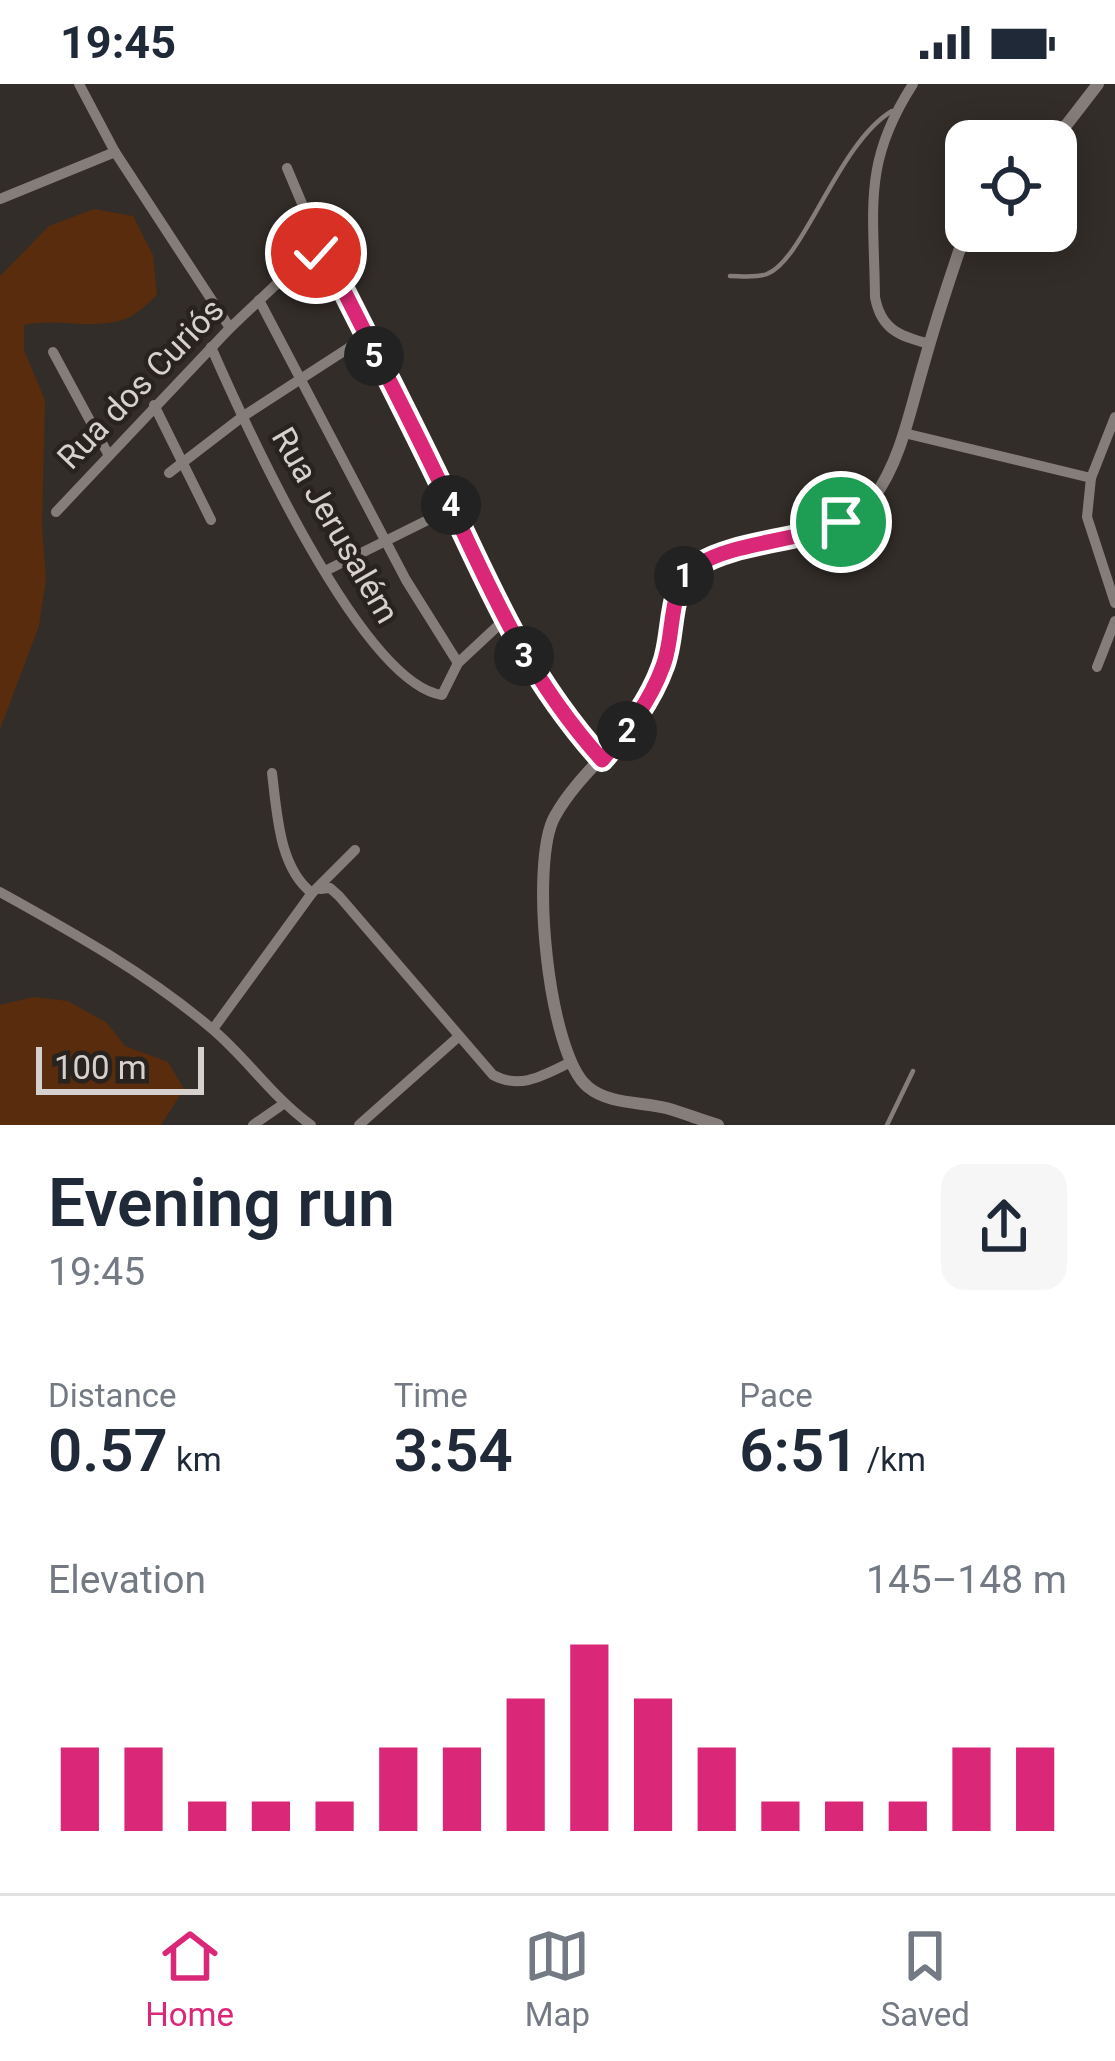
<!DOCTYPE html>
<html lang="en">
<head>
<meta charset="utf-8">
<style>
	body { margin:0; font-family:Roboto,sans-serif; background:#f6f6f7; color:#1f2937; height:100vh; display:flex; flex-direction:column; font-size:45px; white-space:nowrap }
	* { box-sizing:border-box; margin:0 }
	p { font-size:39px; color:#747a83 }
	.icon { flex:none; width:66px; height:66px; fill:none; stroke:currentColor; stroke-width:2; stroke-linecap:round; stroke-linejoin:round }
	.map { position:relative; height:1041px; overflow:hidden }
	.sheet { display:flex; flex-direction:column; background:#fff; flex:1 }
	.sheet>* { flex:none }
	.fabs { position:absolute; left:945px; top:36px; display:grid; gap:24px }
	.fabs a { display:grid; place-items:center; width:132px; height:132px; border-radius:24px; background:#fff; box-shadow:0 6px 30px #0003; font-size:60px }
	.scale { position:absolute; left:36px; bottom:30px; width:168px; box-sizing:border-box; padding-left:12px; border:6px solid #d6d1cf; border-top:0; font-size:33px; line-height:42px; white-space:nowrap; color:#d6d1cf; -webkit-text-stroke:9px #29231f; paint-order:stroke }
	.pin { position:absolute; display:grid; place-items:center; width:102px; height:102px; color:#fff; margin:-51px; border:6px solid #fff; border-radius:50%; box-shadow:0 3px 12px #0007 }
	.km { position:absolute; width:60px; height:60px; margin:-30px; border-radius:50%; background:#222; color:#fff; font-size:33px; line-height:60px; text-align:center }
	.round { display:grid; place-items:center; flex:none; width:126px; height:126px; border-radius:24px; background:#f6f6f7 }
	.overview { display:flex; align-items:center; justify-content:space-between; height:204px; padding:0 48px }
	h1 { font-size:66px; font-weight:600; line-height:90px }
	.stats { display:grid; grid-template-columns:repeat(3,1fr); gap:18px; height:204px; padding:12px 48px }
	.stats div { display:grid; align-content:center }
	.stats b { font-size:60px; font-weight:600 }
	.stats small { font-size:33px; font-weight:400 }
	.stats p { font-size:33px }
	.chart { height:336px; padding:24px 48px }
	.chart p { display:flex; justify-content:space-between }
	.chart svg { width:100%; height:216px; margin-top:12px; stroke:#db2777; stroke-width:6 }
	.status { display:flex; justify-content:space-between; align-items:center; height:84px; padding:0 60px; background:#fff; direction:ltr }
	.status svg { height:33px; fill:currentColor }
	.tab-bar { display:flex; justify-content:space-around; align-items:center; height:168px; border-top:3px solid #e0e1e3; background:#fff; font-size:33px; color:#747a83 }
	.tab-bar a { display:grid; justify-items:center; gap:6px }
	.tab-bar .on { color:#db2777 }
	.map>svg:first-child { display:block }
</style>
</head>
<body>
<div class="status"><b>19:45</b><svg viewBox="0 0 49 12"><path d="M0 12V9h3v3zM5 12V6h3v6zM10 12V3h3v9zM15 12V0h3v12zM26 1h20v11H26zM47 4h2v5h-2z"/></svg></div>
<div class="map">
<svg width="1115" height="1041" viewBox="0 0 1115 1041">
	<rect width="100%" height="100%" fill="#332d29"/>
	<g fill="#582c0c">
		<path d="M94,125L133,132L153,171L157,211C148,219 137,231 125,235C91,247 58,233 24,241V266L45,316L42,442L46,495L39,542L0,645V192L49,142Z"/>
		<polygon points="33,913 68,917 107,939 125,962 168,978 184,1005 161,1041 0,1041 0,921"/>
	</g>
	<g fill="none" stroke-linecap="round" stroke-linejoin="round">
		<g stroke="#857d79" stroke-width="4.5">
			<path d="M730,192C740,192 757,194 767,190C804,176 838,59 892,27"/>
			<polyline points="887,1041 913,987"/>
		</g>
		<g stroke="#857d79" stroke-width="10">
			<polyline points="79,0 115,68 230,244"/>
			<path d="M913,0C862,79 874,124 875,213C881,246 900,252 929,260"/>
			<polyline points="993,57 994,55"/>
			<polyline points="287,84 322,167 452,424 503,537 547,608 602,676"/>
			<polyline points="0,115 115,68"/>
			<polyline points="259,216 406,496 458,579"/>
			<path d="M211,263C244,338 361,599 442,611L458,579L503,537"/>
			<polyline points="53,268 108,370"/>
			<polyline points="154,321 211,436"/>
			<polyline points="1115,333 1091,394 1087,433 1115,519"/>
			<polyline points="904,349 1091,394"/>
			<polyline points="169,389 242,333 364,254"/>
			<polyline points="56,428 230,244 285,192 322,167"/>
			<polyline points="325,487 452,424"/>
			<polyline points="1097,583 1115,537"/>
			<path d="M272,689C277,729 279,784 312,809"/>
			<path d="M320,805L330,804L339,812L493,991C521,1006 544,991 571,978"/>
			<path d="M0,808C74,849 146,889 211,944C247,974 272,1013 311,1041"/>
			<polyline points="213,945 312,809 355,766"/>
			<polyline points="253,1041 282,1021"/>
			<polyline points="359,1041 457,954"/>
		</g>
		<g stroke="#857d79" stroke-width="12">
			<polyline points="1054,57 1098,0"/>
			<path d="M718,1041C701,1036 684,1029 666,1024C641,1018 608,1020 588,1003C548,971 529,777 555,732C580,687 625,658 650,611C659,595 666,578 670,561C675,540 670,506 684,490C726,444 830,472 874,413C900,378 910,327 922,286C935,239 950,193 966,147"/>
		</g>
	</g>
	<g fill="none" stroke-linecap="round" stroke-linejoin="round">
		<defs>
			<path id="route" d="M316,169L322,167L326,171C368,256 413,340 453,426C496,519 532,598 602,676C627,647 650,618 663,582C676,549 666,501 698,481C734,458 796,458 841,438"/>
		</defs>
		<use href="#route" stroke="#fff" stroke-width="24"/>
		<use href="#route" stroke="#db2777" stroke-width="15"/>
	</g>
	<g text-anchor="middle" stroke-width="9" stroke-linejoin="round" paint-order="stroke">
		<g font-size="33" fill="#d6d1cf" stroke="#29231f">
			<text transform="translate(140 299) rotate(-46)" y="12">Rua dos Curiós</text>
			<text transform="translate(336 441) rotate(60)" y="12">Rua Jerusalém</text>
		</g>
	</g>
</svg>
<div class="fabs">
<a><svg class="icon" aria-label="locate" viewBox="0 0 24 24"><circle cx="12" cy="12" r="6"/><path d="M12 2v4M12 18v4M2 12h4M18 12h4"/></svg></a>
</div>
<div class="scale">100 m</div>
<div class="pin" style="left:841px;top:438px;background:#1e9e55"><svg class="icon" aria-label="arrive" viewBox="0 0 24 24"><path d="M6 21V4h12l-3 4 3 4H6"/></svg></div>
<div class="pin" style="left:316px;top:169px;background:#d93025"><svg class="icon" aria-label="check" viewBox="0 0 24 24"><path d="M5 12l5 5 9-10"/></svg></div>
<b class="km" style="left:684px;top:492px">1</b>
<b class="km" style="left:627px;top:647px">2</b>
<b class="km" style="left:524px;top:572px">3</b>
<b class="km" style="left:451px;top:421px">4</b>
<b class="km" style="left:374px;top:272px">5</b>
</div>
<section class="sheet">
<div class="overview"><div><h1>Evening run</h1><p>19:45</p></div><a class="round"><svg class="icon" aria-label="share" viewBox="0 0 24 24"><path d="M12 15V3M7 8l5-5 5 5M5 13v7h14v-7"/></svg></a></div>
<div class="stats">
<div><p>Distance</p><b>0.57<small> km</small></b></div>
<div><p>Time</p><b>3:54</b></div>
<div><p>Pace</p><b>6:51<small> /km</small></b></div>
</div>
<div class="chart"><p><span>Elevation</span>145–148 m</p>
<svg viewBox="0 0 160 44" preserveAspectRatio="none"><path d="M5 44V27M15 44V27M25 44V38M35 44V38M45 44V38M55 44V27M65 44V27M75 44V17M85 44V6M95 44V17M105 44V27M115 44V38M125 44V38M135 44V38M145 44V27M155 44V27"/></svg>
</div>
</section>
<nav class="tab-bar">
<a class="on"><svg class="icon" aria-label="home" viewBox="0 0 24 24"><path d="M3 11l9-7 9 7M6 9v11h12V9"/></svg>Home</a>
<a><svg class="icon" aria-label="map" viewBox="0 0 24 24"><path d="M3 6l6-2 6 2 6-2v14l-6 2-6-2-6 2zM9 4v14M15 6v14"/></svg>Map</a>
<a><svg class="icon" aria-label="saved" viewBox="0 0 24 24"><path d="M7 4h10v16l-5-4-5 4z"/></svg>Saved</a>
</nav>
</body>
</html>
